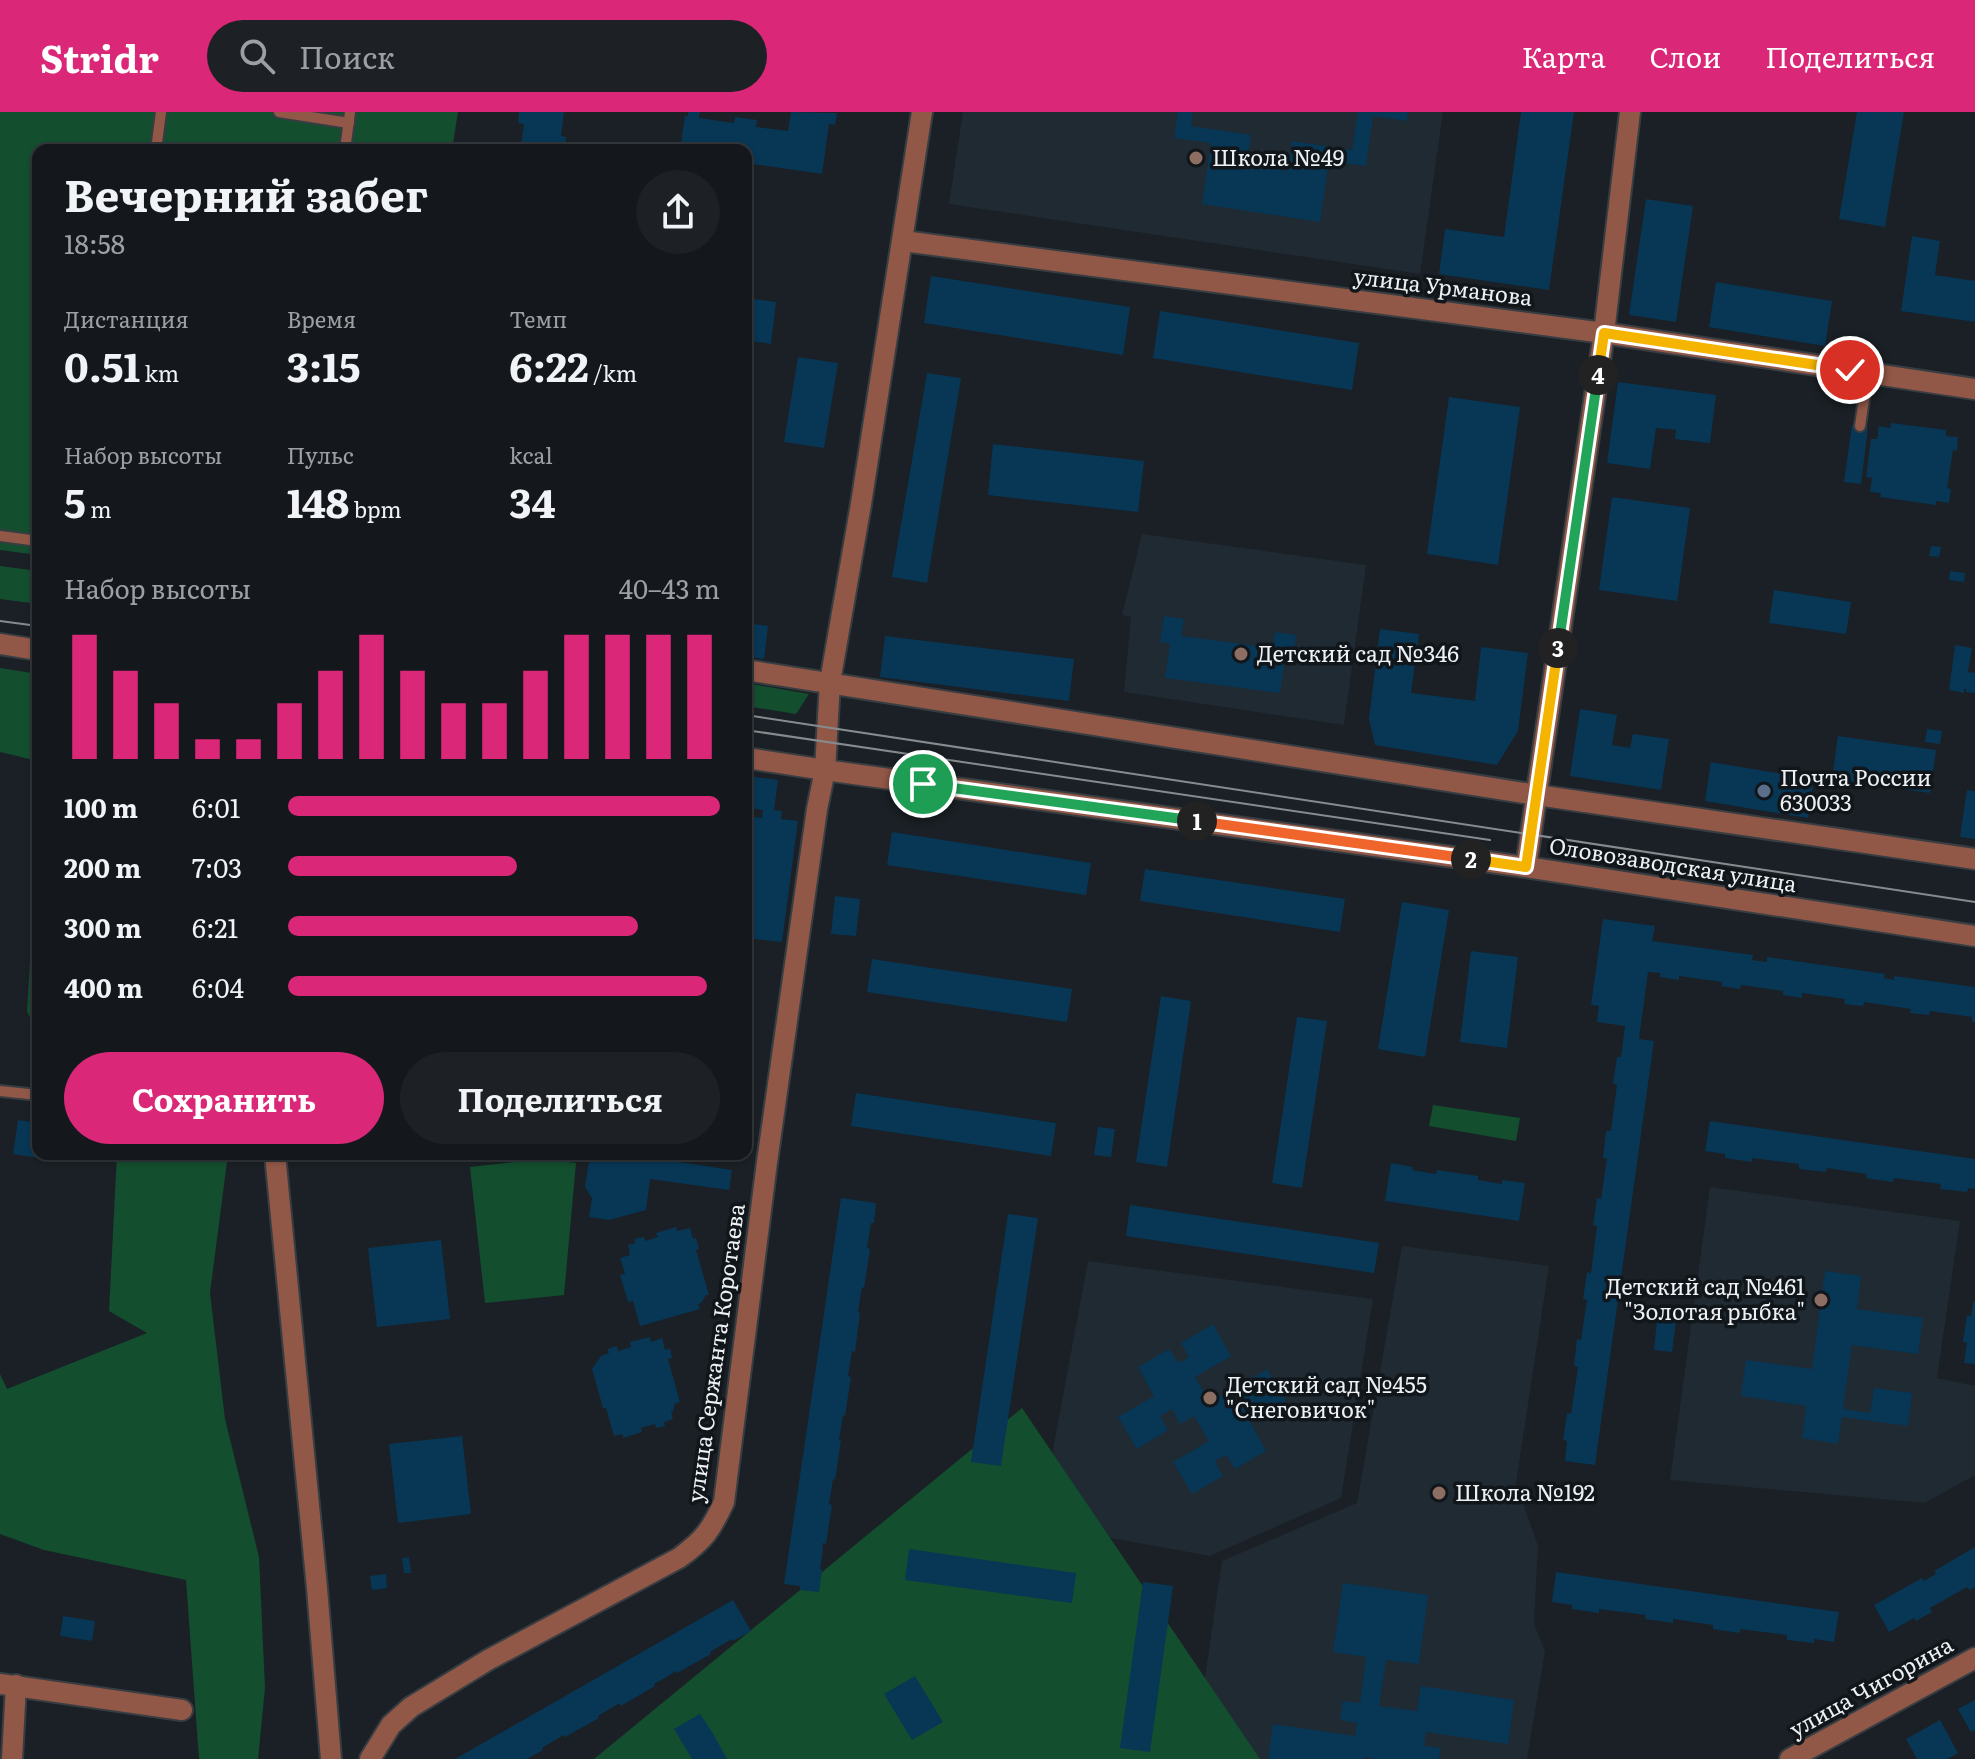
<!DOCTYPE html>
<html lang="ru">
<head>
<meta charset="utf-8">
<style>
	body { margin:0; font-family:Literata,serif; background:#1d2125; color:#f1f3f6; height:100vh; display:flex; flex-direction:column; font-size:30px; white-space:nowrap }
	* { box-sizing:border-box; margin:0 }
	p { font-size:26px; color:#9da0a3 }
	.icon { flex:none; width:44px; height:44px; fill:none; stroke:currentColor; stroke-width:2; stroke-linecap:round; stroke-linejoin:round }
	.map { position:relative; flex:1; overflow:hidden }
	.panel { position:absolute; left:32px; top:32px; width:720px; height:1016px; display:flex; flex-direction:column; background:#14181c; border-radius:16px; box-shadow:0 2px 6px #0004,0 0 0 2px #33373b }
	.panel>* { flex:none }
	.pin { position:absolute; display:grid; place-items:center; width:68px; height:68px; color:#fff; margin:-34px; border:4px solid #fff; border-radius:50%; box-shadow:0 2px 8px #0007 }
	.km { position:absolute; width:40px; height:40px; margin:-20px; border-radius:50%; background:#222; color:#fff; font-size:22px; line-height:40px; text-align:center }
	.round { display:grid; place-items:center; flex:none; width:84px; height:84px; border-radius:42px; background:#1d2125 }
	.summary { display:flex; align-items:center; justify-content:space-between; height:136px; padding:0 32px }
	h1 { font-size:44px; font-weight:700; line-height:60px }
	.metrics { display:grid; grid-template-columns:repeat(3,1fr); gap:12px; height:136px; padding:8px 32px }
	.metrics div { display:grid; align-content:center }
	.metrics b { font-size:40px; font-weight:700 }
	.metrics small { font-size:22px; font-weight:400 }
	.metrics p { font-size:22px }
	.chart { height:224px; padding:16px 32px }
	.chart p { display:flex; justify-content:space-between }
	.chart svg { width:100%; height:144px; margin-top:8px; stroke:#db2777; stroke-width:6 }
	.button { display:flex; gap:16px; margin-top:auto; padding:16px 32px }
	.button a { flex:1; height:92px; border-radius:48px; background:#db2777; color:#fff; font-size:32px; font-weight:700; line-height:92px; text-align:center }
	.button a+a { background:#1d2125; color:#f1f3f6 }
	ul { padding:0 32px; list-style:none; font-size:26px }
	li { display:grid; grid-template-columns:128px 96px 1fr; align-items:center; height:60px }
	li i { height:20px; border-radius:10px; background:#db2777 }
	header { display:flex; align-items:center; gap:48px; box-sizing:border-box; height:112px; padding:0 40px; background:#db2777; color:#fff }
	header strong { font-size:38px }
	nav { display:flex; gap:44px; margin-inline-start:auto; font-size:28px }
	.search { width:560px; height:72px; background:#1d2125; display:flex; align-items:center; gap:20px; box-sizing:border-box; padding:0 28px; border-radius:44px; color:#9da0a3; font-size:30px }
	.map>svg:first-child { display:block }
</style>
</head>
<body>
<header>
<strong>Stridr</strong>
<div class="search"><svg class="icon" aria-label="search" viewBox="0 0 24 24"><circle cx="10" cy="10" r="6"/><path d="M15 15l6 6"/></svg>Поиск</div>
<nav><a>Карта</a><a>Слои</a><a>Поделиться</a></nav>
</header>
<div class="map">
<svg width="1975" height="1647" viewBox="0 0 1975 1647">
	<rect width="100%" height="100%" fill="#1a2025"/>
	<g fill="#1f2a33">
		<polygon points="963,0 1443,0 1420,162 949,92"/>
		<polygon points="1142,422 1366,453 1344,613 1124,580 1131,505 1122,503"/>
		<polygon points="1710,1075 1960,1109 1937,1266 1975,1274 1975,1363 1925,1391 1670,1368"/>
		<polygon points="1402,1134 1549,1154 1516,1371 1538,1434 1534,1512 1545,1539 1527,1647 1193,1647 1222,1449 1357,1391"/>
		<polygon points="1088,1149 1373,1187 1341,1386 1210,1444 1039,1413"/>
	</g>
	<g fill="#134e2e">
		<polygon points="0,0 458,0 452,38 38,38 38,443 0,438"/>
		<polygon points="0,454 38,459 38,492 0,487"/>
		<polygon points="0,556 38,562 38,649 0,640"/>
		<polygon points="746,571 809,582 796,602 746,594"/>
		<polygon points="38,711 38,917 27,900"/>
		<polygon points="1433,993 1520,1006 1516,1029 1429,1014"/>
		<polygon points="117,1042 228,1042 210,1181 225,1307 259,1445 265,1576 258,1647 199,1647 186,1468 44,1438 0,1422 0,1262 7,1277 147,1221 109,1199"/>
		<polygon points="543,1047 576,1051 564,1183 485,1191 470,1055"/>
		<polygon points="1022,1296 1260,1647 594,1647"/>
	</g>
	<g fill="#083655">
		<polygon points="519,0 564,0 561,24 566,25 565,37 520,38 524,12 518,11"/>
		<polygon points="688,0 700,0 699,6 734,11 735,5 757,8 756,15 788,19 791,0 837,1 835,13 829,12 822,62 746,51 746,38 680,38 685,4 688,4"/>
		<polygon points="1178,0 1193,0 1191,14 1251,23 1247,53 1288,59 1292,29 1352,38 1358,0 1408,0 1407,9 1373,4 1366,54 1329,49 1320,110 1202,92 1211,31 1174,26"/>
		<polygon points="1521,0 1574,0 1549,178 1439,162 1445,117 1504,125"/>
		<polygon points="1857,0 1904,0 1885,115 1839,107"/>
		<polygon points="1646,87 1693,94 1676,210 1629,203"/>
		<polygon points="1912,124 1940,129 1935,163 1975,169 1975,210 1901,199"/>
		<polygon points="931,164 1130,195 1123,243 924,211"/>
		<polygon points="1716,170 1832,189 1825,234 1709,215"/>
		<polygon points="746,186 776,190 771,232 746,228"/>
		<polygon points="1160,199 1359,231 1352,278 1153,246"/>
		<polygon points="798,245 838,251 824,336 784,330"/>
		<polygon points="927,261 961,266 927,471 892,465"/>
		<polygon points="1618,270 1716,283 1710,331 1675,327 1676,318 1656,316 1650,357 1607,351"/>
		<polygon points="1449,285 1520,295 1498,453 1427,442"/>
		<polygon points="1891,311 1946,318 1946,324 1958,325 1957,339 1953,338 1947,376 1951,377 1949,391 1936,389 1936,393 1880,385 1881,381 1870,380 1872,366 1866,365 1871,327 1877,327 1879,314 1890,316"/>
		<polygon points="1852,313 1868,316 1861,372 1844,370"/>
		<polygon points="993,332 1144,349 1138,400 988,383"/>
		<polygon points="1612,385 1690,396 1677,489 1599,478"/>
		<polygon points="1931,434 1941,435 1939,445 1929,444"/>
		<polygon points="1950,459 1965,461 1964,470 1949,468"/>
		<polygon points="1774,478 1851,490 1846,522 1769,511"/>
		<polygon points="1164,504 1184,507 1181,524 1273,536 1275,520 1296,523 1293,547 1285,546 1280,581 1165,566 1170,531 1160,530"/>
		<polygon points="746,511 768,514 764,547 746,544"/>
		<polygon points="1380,517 1419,522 1411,581 1475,589 1481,535 1528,541 1518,619 1497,653 1375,633 1369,607"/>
		<polygon points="885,524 1074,547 1069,589 880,565"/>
		<polygon points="1955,533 1972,536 1968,560 1975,561 1975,581 1966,580 1966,577 1964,577 1964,581 1949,578"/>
		<polygon points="1580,597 1617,603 1612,633 1630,636 1633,622 1669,627 1661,678 1570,664"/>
		<polygon points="1927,617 1942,619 1940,632 1925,630"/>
		<polygon points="1838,624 1936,638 1930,681 1832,667"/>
		<polygon points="1711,650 1814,667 1808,706 1705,689"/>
		<polygon points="754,665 778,668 774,698 782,699 781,707 798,709 782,830 746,826 747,704 762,706 763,698 749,696"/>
		<polygon points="1967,678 1975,679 1975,727 1960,725"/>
		<polygon points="892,720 1091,751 1086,783 887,753"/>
		<polygon points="1145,757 1345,787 1340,820 1140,789"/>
		<polygon points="835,784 860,787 856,824 831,822"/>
		<polygon points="1402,790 1449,798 1425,945 1378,937"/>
		<polygon points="1603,807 1655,814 1652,829 1753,843 1752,848 1767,850 1767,845 1885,862 1884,866 1894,868 1894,864 1975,875 1975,910 1972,910 1972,905 1930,899 1929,903 1910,901 1911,897 1864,890 1863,894 1844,892 1845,887 1802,881 1802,886 1783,883 1783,879 1741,873 1740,877 1721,874 1722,870 1679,864 1679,868 1660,865 1660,861 1648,860 1639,927 1654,929 1595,1353 1565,1349 1567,1329 1563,1328 1567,1301 1571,1302 1578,1255 1574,1254 1577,1227 1581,1228 1587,1188 1583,1187 1587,1160 1591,1161 1597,1114 1593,1113 1597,1086 1601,1087 1607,1046 1603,1046 1606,1019 1611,1019 1617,972 1613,972 1617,945 1621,945 1625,914 1597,910 1599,894 1591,893"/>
		<polygon points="1471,839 1518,845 1507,936 1460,930"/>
		<polygon points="872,847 1072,877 1067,910 867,880"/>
		<polygon points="1161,884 1191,889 1167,1055 1136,1050"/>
		<polygon points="1297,905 1327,909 1302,1076 1272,1071"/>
		<polygon points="856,981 1056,1011 1051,1044 851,1014"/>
		<polygon points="18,1008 38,1011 38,1042 46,1042 46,1047 13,1042"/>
		<polygon points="1710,1009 1975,1047 1975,1077 1968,1076 1967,1080 1940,1077 1941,1072 1894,1066 1893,1070 1866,1066 1867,1062 1827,1056 1826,1060 1799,1057 1799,1052 1752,1046 1752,1050 1725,1046 1725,1042 1705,1039"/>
		<polygon points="1098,1015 1115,1017 1111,1045 1094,1043"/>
		<polygon points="590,1042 645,1042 654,1043 653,1046 732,1058 729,1078 650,1067 646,1098 609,1108 589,1105 592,1086 585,1075"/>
		<polygon points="1391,1051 1413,1055 1412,1058 1436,1062 1437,1058 1478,1064 1478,1068 1502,1072 1502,1068 1525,1071 1519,1109 1385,1089"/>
		<polygon points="841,1086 876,1091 874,1111 871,1111 867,1136 870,1137 864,1176 862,1175 858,1200 860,1201 855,1240 852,1239 848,1264 851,1265 845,1304 843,1303 839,1328 841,1329 835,1368 833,1367 831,1380 829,1392 832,1393 826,1432 823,1431 822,1444 820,1457 822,1457 819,1480 800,1478 800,1474 784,1472"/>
		<polygon points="1130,1093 1379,1131 1374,1161 1126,1124"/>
		<polygon points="1008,1102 1038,1106 1001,1354 971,1350"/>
		<polygon points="676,1115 677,1119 690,1116 693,1127 696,1126 699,1137 696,1138 709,1183 706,1183 701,1191 698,1192 700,1197 640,1214 633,1189 628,1190 620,1163 625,1162 620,1146 630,1143 628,1133 635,1131 634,1127 644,1125 645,1129 658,1125 656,1121"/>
		<polygon points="441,1128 450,1207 377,1215 368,1136"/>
		<polygon points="1825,1159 1861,1164 1857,1197 1923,1206 1918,1242 1852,1233 1843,1297 1870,1301 1874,1276 1912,1281 1908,1314 1842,1305 1838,1332 1802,1326 1806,1294 1741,1284 1746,1248 1812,1257"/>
		<polygon points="1973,1190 1975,1190 1975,1252 1964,1251 1967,1231 1963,1230 1967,1203 1971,1204"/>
		<polygon points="1658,1199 1677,1201 1672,1240 1654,1238"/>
		<polygon points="1213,1212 1231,1244 1195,1265 1210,1290 1224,1282 1233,1297 1244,1290 1236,1276 1267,1257 1286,1289 1250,1310 1266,1339 1235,1357 1226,1343 1215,1349 1223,1364 1192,1382 1173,1350 1209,1329 1194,1304 1180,1312 1172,1297 1160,1304 1168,1318 1137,1337 1118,1305 1154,1284 1138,1255 1169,1237 1178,1251 1189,1245 1181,1231"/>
		<polygon points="650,1225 651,1230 662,1226 665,1238 670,1236 672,1246 668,1247 680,1290 675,1291 673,1299 671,1300 673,1307 664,1310 665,1314 656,1316 655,1312 641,1316 642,1320 623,1326 622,1322 614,1324 606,1296 603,1296 592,1257 601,1244 609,1241 607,1237 617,1234 618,1239 631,1235 630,1230"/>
		<polygon points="462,1324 471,1402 398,1411 389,1332"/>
		<polygon points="1975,1435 1975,1475 1970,1478 1967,1475 1930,1496 1932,1500 1916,1509 1914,1506 1889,1520 1874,1493 1922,1466 1924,1469 1936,1462 1934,1459"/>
		<polygon points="909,1437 1076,1461 1072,1491 905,1468"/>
		<polygon points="409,1445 411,1461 404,1461 402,1446"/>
		<polygon points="1556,1460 1839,1500 1834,1530 1814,1527 1814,1531 1787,1528 1787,1523 1740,1517 1740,1521 1713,1517 1713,1513 1673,1507 1673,1511 1645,1507 1646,1503 1599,1497 1599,1501 1572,1497 1572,1493 1552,1490"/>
		<polygon points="386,1462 387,1476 372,1478 370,1464"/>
		<polygon points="1143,1470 1173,1474 1150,1640 1120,1636"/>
		<polygon points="1343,1471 1428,1483 1419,1552 1386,1548 1379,1594 1417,1599 1421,1574 1514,1588 1508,1632 1426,1620 1424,1634 1441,1636 1439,1647 1376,1647 1364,1645 1364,1647 1268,1647 1273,1612 1355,1624 1357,1611 1340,1608 1343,1589 1360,1591 1366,1545 1333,1540"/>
		<polygon points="733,1488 751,1519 733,1529 732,1527 710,1540 711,1542 677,1561 676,1559 665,1566 654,1572 655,1574 621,1594 620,1591 598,1604 599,1606 565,1625 564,1623 542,1636 543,1638 527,1647 455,1647"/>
		<polygon points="63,1504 95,1509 92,1529 60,1524"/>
		<polygon points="915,1564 943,1610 912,1628 884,1582"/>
		<polygon points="1975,1588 1975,1618 1971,1620 1958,1597"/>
		<polygon points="700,1602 712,1620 727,1647 692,1647 674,1617"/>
		<polygon points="1940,1608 1958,1641 1947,1647 1917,1647 1906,1627"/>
	</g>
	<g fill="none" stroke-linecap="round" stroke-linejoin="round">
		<defs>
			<g id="service">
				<polyline points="279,0 349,11"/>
				<polyline points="156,38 161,0"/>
				<polyline points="345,38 350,0"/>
				<polyline points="1860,314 1868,260"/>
				<polyline points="0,424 38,429"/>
				<polyline points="0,979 38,983"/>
			</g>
			<g id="minor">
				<polyline points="903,129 1604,221 1975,277"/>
				<polyline points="746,558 1537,683 1975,747"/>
				<polyline points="1526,755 1604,221 1630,0"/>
				<polyline points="275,1042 317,1476 331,1647"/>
				<polyline points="0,1572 182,1598"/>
				<polyline points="12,1647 16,1573"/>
				<path d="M370,1647L391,1613L411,1595L488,1548L679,1446C704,1428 711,1418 724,1390L767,1050L817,697L825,658L830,570L861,392L922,0"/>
				<polyline points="1790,1647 1975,1546"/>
			</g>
			<g id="tertiary">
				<polyline points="0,532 38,538"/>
				<polyline points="746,646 825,658 1526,755 1975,824"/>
			</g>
		</defs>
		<use href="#service" stroke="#383d42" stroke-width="14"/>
		<use href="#minor" stroke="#383d42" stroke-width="24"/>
		<use href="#tertiary" stroke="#383d42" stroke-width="24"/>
		<use href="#service" stroke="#925847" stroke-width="10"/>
		<use href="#minor" stroke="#925847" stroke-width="20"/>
		<use href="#tertiary" stroke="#925847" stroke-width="20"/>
		<g stroke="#868b8f" stroke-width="2">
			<polyline points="0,509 38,514"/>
			<polyline points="746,603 1975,790"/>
			<polyline points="746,618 1490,728"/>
		</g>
	</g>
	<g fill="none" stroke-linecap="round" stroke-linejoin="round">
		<defs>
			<polyline id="split-1" points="923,672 1197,709"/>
			<polyline id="split-2" points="1197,709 1471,747"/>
			<polyline id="split-3" points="1471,747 1526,755 1558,536"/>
			<polyline id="split-4" points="1558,536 1598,263"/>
			<polyline id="split-5" points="1598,263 1604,221 1850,258"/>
		</defs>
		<use href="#split-1" stroke="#fff" stroke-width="16"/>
		<use href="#split-2" stroke="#fff" stroke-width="16"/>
		<use href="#split-3" stroke="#fff" stroke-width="16"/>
		<use href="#split-4" stroke="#fff" stroke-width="16"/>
		<use href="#split-5" stroke="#fff" stroke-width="16"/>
		<use href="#split-1" stroke="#22a559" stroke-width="10"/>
		<use href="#split-2" stroke="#f0652b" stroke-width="10"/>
		<use href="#split-3" stroke="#f5b400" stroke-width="10"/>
		<use href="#split-4" stroke="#22a559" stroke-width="10"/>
		<use href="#split-5" stroke="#f5b400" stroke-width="10"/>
	</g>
	<g fill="#8d6e63" stroke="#11161b" stroke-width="3">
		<circle cx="1196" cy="46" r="8"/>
		<circle cx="1241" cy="542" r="8"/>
		<circle cx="1821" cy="1188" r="8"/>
		<circle cx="1210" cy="1286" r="8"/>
		<circle cx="1439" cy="1381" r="8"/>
	</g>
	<circle fill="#5c6f8a" stroke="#11161b" stroke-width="3" cx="1764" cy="679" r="8"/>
	<g text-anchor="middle" stroke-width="7" stroke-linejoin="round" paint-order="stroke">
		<g font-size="22" fill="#edf1f4" stroke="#11161b" text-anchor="start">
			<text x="1212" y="54">Школа №49</text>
			<text x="1257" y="550">Детский сад №346</text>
			<text x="1780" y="674">Почта России<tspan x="1780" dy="25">630033</tspan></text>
			<text x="1805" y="1183" text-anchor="end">Детский сад №461<tspan x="1805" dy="25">"Золотая рыбка"</tspan></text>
			<text x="1226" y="1281">Детский сад №455<tspan x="1226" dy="25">"Снеговичок"</tspan></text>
			<text x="1455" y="1389">Школа №192</text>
		</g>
		<g font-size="22" fill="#edf1f4" stroke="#11161b">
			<text transform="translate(1443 175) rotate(7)" y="8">улица Урманова</text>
			<text transform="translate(1673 753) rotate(9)" y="8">Оловозаводская улица</text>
			<text transform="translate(716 1241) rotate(-82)" y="8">улица Сержанта Коротаева</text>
			<text transform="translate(1871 1575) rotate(-29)" y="8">улица Чигорина</text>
		</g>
	</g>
</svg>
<div class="pin" style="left:923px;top:672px;background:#1e9e55"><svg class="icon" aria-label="arrive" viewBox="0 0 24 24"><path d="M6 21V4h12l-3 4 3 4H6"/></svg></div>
<div class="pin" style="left:1850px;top:258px;background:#d93025"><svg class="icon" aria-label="check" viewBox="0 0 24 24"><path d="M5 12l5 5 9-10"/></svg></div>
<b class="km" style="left:1197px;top:709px">1</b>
<b class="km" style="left:1471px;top:747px">2</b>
<b class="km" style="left:1558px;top:536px">3</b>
<b class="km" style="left:1598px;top:263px">4</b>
<section class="panel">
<div class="summary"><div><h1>Вечерний забег</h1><p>18:58</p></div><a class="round"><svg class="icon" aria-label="share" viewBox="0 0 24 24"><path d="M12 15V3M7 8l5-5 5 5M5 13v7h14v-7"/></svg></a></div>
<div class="metrics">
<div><p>Дистанция</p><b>0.51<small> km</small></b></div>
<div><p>Время</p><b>3:15</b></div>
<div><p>Темп</p><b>6:22<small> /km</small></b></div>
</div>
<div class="metrics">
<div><p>Набор высоты</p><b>5<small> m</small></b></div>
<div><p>Пульс</p><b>148<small> bpm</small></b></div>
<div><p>kcal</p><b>34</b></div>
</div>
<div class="chart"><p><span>Набор высоты</span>40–43 m</p>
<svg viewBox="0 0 160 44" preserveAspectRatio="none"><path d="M5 44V6M15 44V17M25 44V27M35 44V38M45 44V38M55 44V27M65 44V17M75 44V6M85 44V17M95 44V27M105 44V27M115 44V17M125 44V6M135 44V6M145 44V6M155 44V6"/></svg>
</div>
<ul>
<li><b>100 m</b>6:01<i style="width:100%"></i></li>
<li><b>200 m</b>7:03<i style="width:53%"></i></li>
<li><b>300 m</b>6:21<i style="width:81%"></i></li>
<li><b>400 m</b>6:04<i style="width:97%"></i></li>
</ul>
<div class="button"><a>Сохранить</a><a>Поделиться</a></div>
</section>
</div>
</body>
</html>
